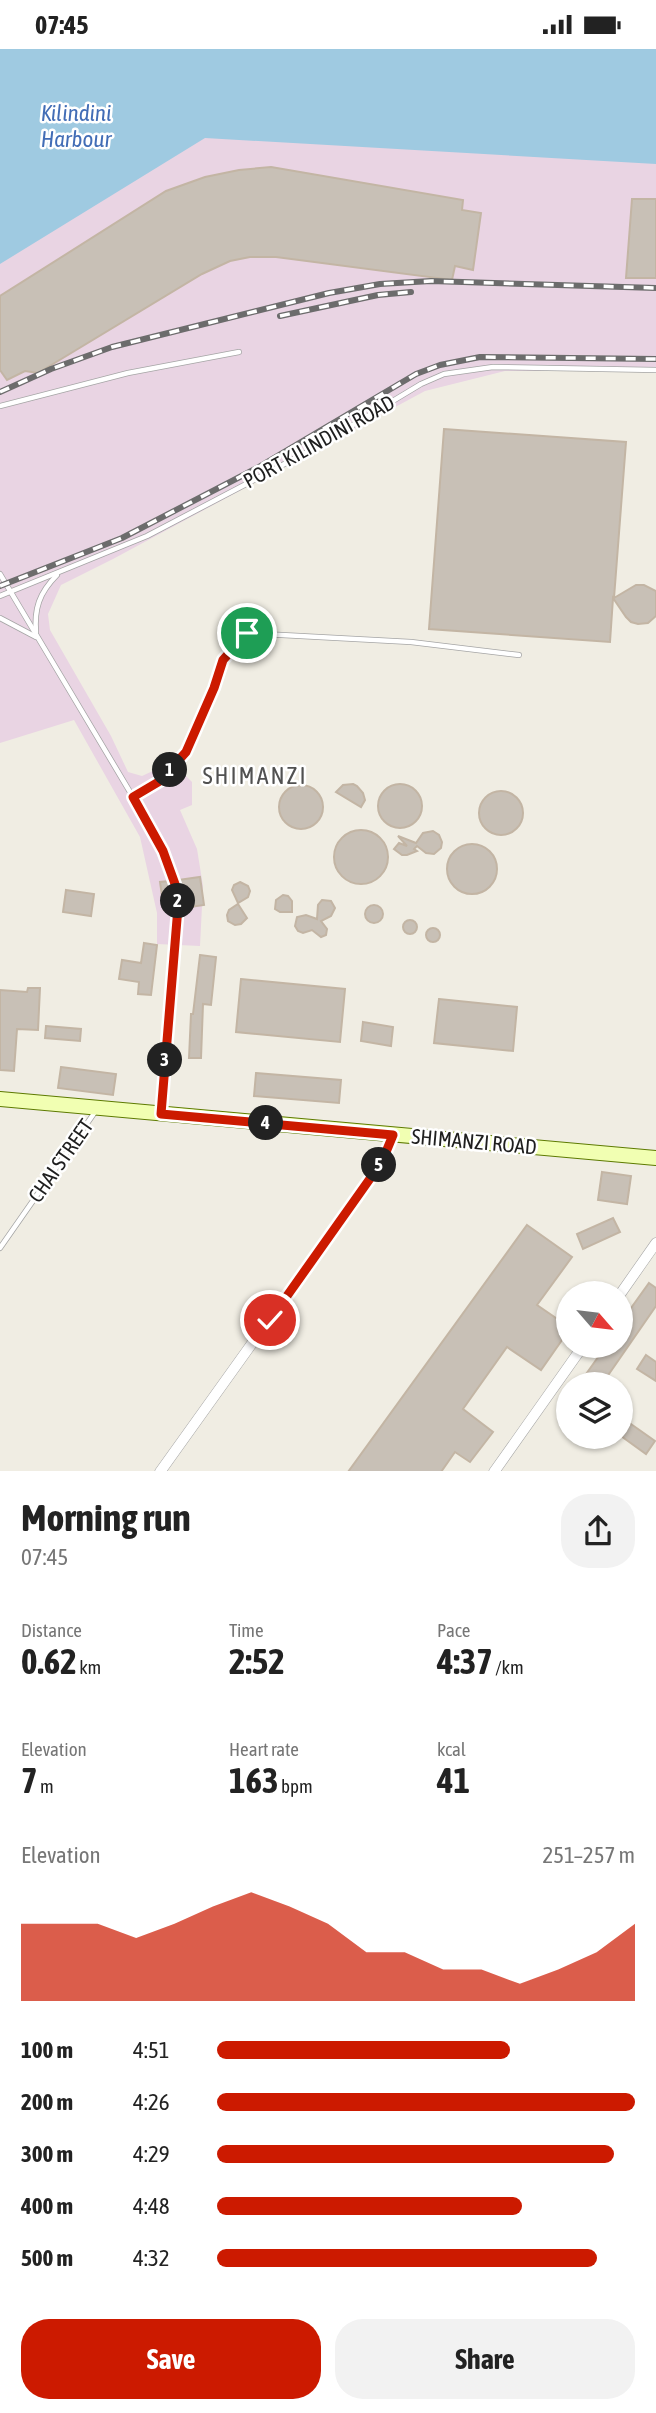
<!DOCTYPE html>
<html lang="en">
<head>
<meta charset="utf-8">
<style>
	body { margin:0; font-family:"Asap Condensed",sans-serif; background:#f2f2f2; color:#222; height:100vh; display:flex; flex-direction:column; font-size:26px; white-space:nowrap }
	* { box-sizing:border-box; margin:0 }
	p { font-size:23px; color:#767676 }
	.icon { flex:none; width:38px; height:38px; fill:none; stroke:currentColor; stroke-width:2; stroke-linecap:round; stroke-linejoin:round }
	.map { position:relative; height:1422px; overflow:hidden }
	.side { display:flex; flex-direction:column; background:#fff; flex:1 }
	.side>* { flex:none }
	.needle { width:46px; rotate:118deg }
	.tools { position:absolute; left:556px; top:1232px; display:grid; gap:14px }
	.tools a { display:grid; place-items:center; width:77px; height:77px; border-radius:50%; background:#fff; box-shadow:0 2px 5px #0004; font-size:35px }
	.pin { position:absolute; display:grid; place-items:center; width:60px; height:60px; color:#fff; margin:-30px; border:4px solid #fff; border-radius:50%; box-shadow:0 2px 7px #0007 }
	.km { position:absolute; width:35px; height:35px; margin:-18px; border-radius:50%; background:#222; color:#fff; font-size:19px; line-height:35px; text-align:center }
	.round { display:grid; place-items:center; flex:none; width:74px; height:74px; border-radius:28px; background:#f2f2f2 }
	.overview { display:flex; align-items:center; justify-content:space-between; height:119px; padding:0 21px }
	h1 { font-size:38px; font-weight:700; line-height:52px }
	.metrics { display:grid; grid-template-columns:repeat(3,1fr); gap:10px; height:119px; padding:7px 21px }
	.metrics div { display:grid; align-content:center }
	.metrics b { font-size:35px; font-weight:700 }
	.metrics small { font-size:19px; font-weight:400 }
	.metrics p { font-size:19px }
	.chart { height:196px; padding:14px 21px }
	.chart p { display:flex; justify-content:space-between }
	.chart svg { width:100%; height:126px; margin-top:7px; fill:#cc1a00; opacity:.7 }
	.action { display:flex; gap:14px; margin-top:auto; padding:14px 21px }
	.action a { flex:1; height:80px; border-radius:28px; background:#cc1a00; color:#fff; font-size:28px; font-weight:700; line-height:80px; text-align:center }
	.action a+a { background:#f2f2f2; color:#222 }
	ul { padding:0 21px; list-style:none; font-size:23px }
	li { display:grid; grid-template-columns:112px 84px 1fr; align-items:center; height:52px }
	li i { height:18px; border-radius:9px; background:#cc1a00 }
	.status { display:flex; justify-content:space-between; align-items:center; height:49px; padding:0 35px; background:#fff; direction:ltr }
	.status svg { height:19px; fill:currentColor }
	.map>svg:first-child { display:block }
</style>
</head>
<body>
<div class="status"><b>07:45</b><svg viewBox="0 0 49 12"><path d="M0 12V9h3v3zM5 12V6h3v6zM10 12V3h3v9zM15 12V0h3v12zM26 1h20v11H26zM47 4h2v5h-2z"/></svg></div>
<div class="map">
<svg width="656" height="1423" viewBox="0 0 656 1423">
	<rect width="100%" height="100%" fill="#f0ede3"/>
	<polygon fill="#e9d4e3" points="202,82 656,111 656,322 505,322 425,342 113,510 61,536 48,565 50,581 111,687 128,723 142,727 172,713 192,733 192,756 180,761 197,800 203,837 200,897 157,895 157,864 140,788 74,671 0,694 0,204"/>
	<polygon fill="#9fcae1" points="0,0 656,0 656,115 205,89 0,215"/>
	<g fill="#c8c0b6" stroke="#c3b5a4" stroke-width="2">
		<polygon points="271,118 463,151 462,161 481,164 473,221 455,217 452,231 276,208 250,208 230,212 202,225 38,324 25,322 7,331 0,321 0,247 166,142 205,128 239,121"/>
		<polygon points="632,150 656,150 656,229 626,229"/>
		<polygon points="444,380 626,393 614,549 636,536 644,536 656,542 656,567 648,574 638,575 631,573 626,568 613,549 610,593 429,580"/>
		<polygon points="353,735 357,737 363,744 365,751 361,758 336,743 343,736"/>
		<circle cx="400" cy="757" r="22"/>
		<circle cx="301" cy="758" r="22"/>
		<circle cx="501" cy="764" r="22"/>
		<circle cx="361" cy="808" r="27"/>
		<polygon points="433,782 439,786 442,793 441,799 434,805 426,804 417,797 414,800 417,802 407,806 402,806 394,800 399,794 407,797 398,787 416,794 423,784"/>
		<circle cx="472" cy="820" r="25"/>
		<polygon points="200,828 204,856 183,859 184,845 178,831"/>
		<polygon points="169,832 174,847 173,860 164,861 160,833"/>
		<polygon points="240,833 248,837 250,842 248,848 238,854 232,841 234,836"/>
		<polygon points="66,841 94,845 91,867 63,863"/>
		<polygon points="283,846 288,847 292,852 292,863 280,863 275,860 276,851"/>
		<polygon points="322,851 331,852 335,859 331,867 321,872 327,880 326,886 321,888 312,881 303,884 298,882 295,877 297,868 306,866 317,870 318,856"/>
		<polygon points="238,855 247,869 241,875 235,876 228,872 227,866 229,861"/>
		<circle cx="374" cy="865" r="9"/>
		<circle cx="410" cy="878" r="7"/>
		<circle cx="433" cy="886" r="7"/>
		<polygon points="144,894 157,896 151,946 138,945 139,933 119,930 122,911 141,914"/>
		<polygon points="200,906 216,908 211,956 203,955 201,1009 189,1009 191,965 193,965"/>
		<polygon points="241,930 345,940 340,993 236,983"/>
		<polygon points="28,939 40,939 38,981 17,980 14,1022 0,1021 0,941 27,943"/>
		<polygon points="439,950 517,958 513,1002 434,994"/>
		<polygon points="363,973 393,978 391,997 361,992"/>
		<polygon points="46,977 81,980 80,992 45,989"/>
		<polygon points="61,1018 116,1025 113,1046 58,1039"/>
		<polygon points="256,1024 341,1031 339,1054 254,1047"/>
		<polygon points="602,1123 631,1127 627,1155 598,1151"/>
		<polygon points="613,1169 620,1183 583,1200 577,1185"/>
		<polygon points="527,1176 572,1208 537,1256 569,1278 569,1281 541,1321 507,1298 463,1360 493,1383 470,1413 455,1403 441,1423 348,1423"/>
		<polygon points="649,1234 656,1239 656,1257 602,1335 579,1335 606,1297 621,1297 621,1273"/>
		<polygon points="646,1306 656,1313 656,1332 637,1320"/>
		<polygon points="621,1368 655,1392 646,1405 621,1387"/>
	</g>
	<g fill="none" stroke-linecap="round" stroke-linejoin="round">
		<defs>
			<g id="service">
				<polyline points="0,357 128,324 239,303"/>
				<polyline points="0,525 133,748 163,802 179,846 161,1061"/>
				<polyline points="0,547 147,487 313,400 421,335 444,325 493,318 656,321"/>
				<polyline points="0,569 36,588"/>
				<path d="M36,584C34,560 39,544 57,526"/>
				<polyline points="133,748 160,732 186,703 214,639 223,611 247,584 411,593 519,606"/>
				<polyline points="0,1199 95,1063"/>
			</g>
			<g id="minor">
				<polyline points="621,1244 656,1194"/>
				<polyline points="160,1423 374,1124 386,1103 392,1085"/>
				<polyline points="494,1423 583,1297"/>
			</g>
			<polyline id="secondary" points="0,1050 656,1109"/>
		</defs>
		<use href="#service" stroke="#a5a5a5" stroke-width="6"/>
		<use href="#minor" stroke="#a5a5a5" stroke-width="11"/>
		<use href="#secondary" stroke="#5d7a00" stroke-width="16"/>
		<use href="#service" stroke="#fff" stroke-width="4.5"/>
		<use href="#minor" stroke="#fff" stroke-width="10"/>
		<use href="#secondary" stroke="#f1ffb2" stroke-width="14"/>
		<defs>
			<g id="rail">
				<polyline points="280,267 378,246 411,243"/>
				<polyline points="0,343 51,320 112,298 329,244 380,235 431,232 656,239"/>
				<polyline points="0,537 122,489 257,419 416,325 440,316 480,308 656,310"/>
			</g>
		</defs>
		<use href="#rail" stroke="#6c6c6c" stroke-width="6"/>
		<use href="#rail" stroke="#fff" stroke-width="3.5" stroke-dasharray="10" stroke-linecap="butt"/>
	</g>
	<g fill="none" stroke-linecap="round" stroke-linejoin="round">
		<defs>
			<polyline id="route" points="247,584 223,611 214,639 186,703 160,732 133,748 163,802 179,846 161,1065 393,1086 386,1103 374,1124 270,1271"/>
		</defs>
		<use href="#route" stroke="#fff" stroke-width="14"/>
		<use href="#route" stroke="#cc1a00" stroke-width="9"/>
	</g>
	<g text-anchor="middle" stroke-width="5" stroke-linejoin="round" paint-order="stroke">
		<g font-size="21" fill="#1e1e1e" stroke="#fff">
			<text transform="translate(319 393) rotate(-29)" y="7">PORT KILINDINI ROAD</text>
			<text transform="translate(474 1093) rotate(5)" y="7">SHIMANZI ROAD</text>
			<text transform="translate(61 1112) rotate(-55)" y="7">CHAI STREET</text>
		</g>
		<g font-size="23" font-style="italic" fill="#426db6" stroke="#fff">
			<text x="76" y="72">Kilindini<tspan x="76" dy="26">Harbour</tspan></text>
		</g>
		<g font-size="24" letter-spacing="2" fill="#515151" stroke="#fff">
			<text x="255" y="735">SHIMANZI</text>
		</g>
	</g>
</svg>
<div class="tools">
<a><svg class="needle" viewBox="-14 -14 28 28"><path d="M0-13l5 13h-10z" fill="#e53935"/><path d="M0 13l5-13h-10z" fill="#767676"/></svg></a>
<a><svg class="icon" aria-label="layers" viewBox="0 0 24 24"><path d="M12 4l9 5-9 5-9-5zM3 14l9 5 9-5"/></svg></a>
</div>
<div class="pin" style="left:247px;top:584px;background:#1e9e55"><svg class="icon" aria-label="arrive" viewBox="0 0 24 24"><path d="M6 21V4h12l-3 4 3 4H6"/></svg></div>
<div class="pin" style="left:270px;top:1271px;background:#d93025"><svg class="icon" aria-label="check" viewBox="0 0 24 24"><path d="M5 12l5 5 9-10"/></svg></div>
<b class="km" style="left:170px;top:721px">1</b>
<b class="km" style="left:178px;top:852px">2</b>
<b class="km" style="left:165px;top:1011px">3</b>
<b class="km" style="left:266px;top:1074px">4</b>
<b class="km" style="left:379px;top:1116px">5</b>
</div>
<section class="side">
<div class="overview"><div><h1>Morning run</h1><p>07:45</p></div><a class="round"><svg class="icon" aria-label="share" viewBox="0 0 24 24"><path d="M12 15V3M7 8l5-5 5 5M5 13v7h14v-7"/></svg></a></div>
<div class="metrics">
<div><p>Distance</p><b>0.62<small> km</small></b></div>
<div><p>Time</p><b>2:52</b></div>
<div><p>Pace</p><b>4:37<small> /km</small></b></div>
</div>
<div class="metrics">
<div><p>Elevation</p><b>7<small> m</small></b></div>
<div><p>Heart rate</p><b>163<small> bpm</small></b></div>
<div><p>kcal</p><b>41</b></div>
</div>
<div class="chart"><p><span>Elevation</span>251–257 m</p>
<svg viewBox="0 0 160 44" preserveAspectRatio="none"><path d="M0 44V17L10 17L20 17L30 22L40 17L50 11L60 6L70 11L80 17L90 27L100 27L110 33L120 33L130 38L140 33L150 27L160 17V44z"/></svg>
</div>
<ul>
<li><b>100 m</b>4:51<i style="width:70%"></i></li>
<li><b>200 m</b>4:26<i style="width:100%"></i></li>
<li><b>300 m</b>4:29<i style="width:95%"></i></li>
<li><b>400 m</b>4:48<i style="width:73%"></i></li>
<li><b>500 m</b>4:32<i style="width:91%"></i></li>
</ul>
<div class="action"><a>Save</a><a>Share</a></div>
</section>
</body>
</html>
